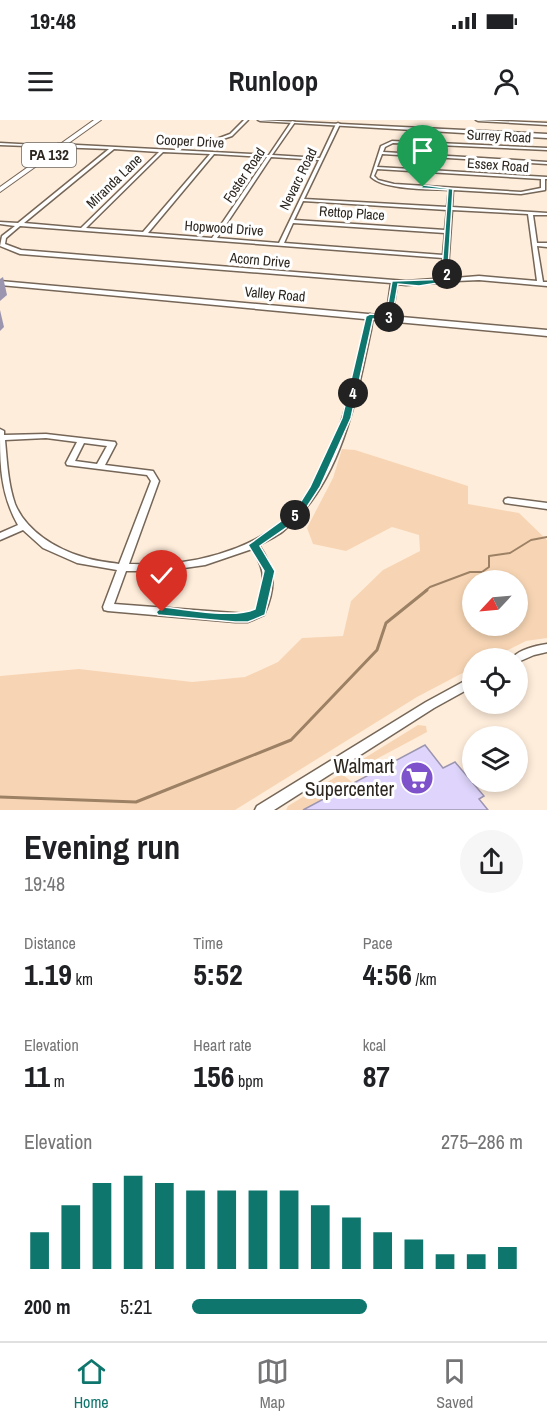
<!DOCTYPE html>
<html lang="en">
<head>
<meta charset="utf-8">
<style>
	body { margin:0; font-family:"Archivo Narrow",sans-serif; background:#f6f6f6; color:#202124; height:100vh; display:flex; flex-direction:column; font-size:22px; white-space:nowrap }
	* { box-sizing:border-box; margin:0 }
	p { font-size:20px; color:#757577 }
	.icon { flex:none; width:33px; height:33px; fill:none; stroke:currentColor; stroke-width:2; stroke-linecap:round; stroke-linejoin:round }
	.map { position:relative; height:690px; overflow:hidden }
	.drawer { display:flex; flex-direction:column; background:#fff; flex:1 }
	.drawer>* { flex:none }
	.needle { width:39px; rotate:244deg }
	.tools { position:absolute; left:462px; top:450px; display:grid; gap:12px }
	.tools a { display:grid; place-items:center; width:66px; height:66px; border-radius:50%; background:#fff; box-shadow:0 3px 9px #0003; font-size:30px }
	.pin { position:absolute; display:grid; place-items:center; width:51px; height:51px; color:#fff; margin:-62px -26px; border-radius:50% 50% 50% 0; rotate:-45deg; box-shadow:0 0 6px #0007 }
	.pin .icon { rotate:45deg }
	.km { position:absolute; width:30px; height:30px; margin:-15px; border-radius:50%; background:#222; color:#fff; font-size:16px; line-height:30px; text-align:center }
	.round { display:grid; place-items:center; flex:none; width:63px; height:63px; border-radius:32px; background:#f6f6f6 }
	.head { display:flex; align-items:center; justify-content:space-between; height:102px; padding:0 24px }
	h1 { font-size:33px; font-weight:800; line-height:45px }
	.stats { display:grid; grid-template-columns:repeat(3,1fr); gap:9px; height:102px; padding:6px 24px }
	.stats div { display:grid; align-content:center }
	.stats b { font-size:30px; font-weight:800 }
	.stats small { font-size:16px; font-weight:400 }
	.stats p { font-size:16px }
	.chart { height:168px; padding:12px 24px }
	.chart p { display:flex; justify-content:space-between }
	.chart svg { width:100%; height:108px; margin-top:6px; stroke:#0f766e; stroke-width:6 }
	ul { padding:0 24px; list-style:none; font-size:20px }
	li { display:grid; grid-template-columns:96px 72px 1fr; align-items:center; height:45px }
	li i { height:15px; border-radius:8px; background:#0f766e }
	.status { display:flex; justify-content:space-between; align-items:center; height:42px; padding:0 30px; background:#fff; direction:ltr }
	.status svg { height:16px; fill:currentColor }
	header { display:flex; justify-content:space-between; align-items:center; height:78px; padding:0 24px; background:#fff; font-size:27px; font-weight:800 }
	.menu { display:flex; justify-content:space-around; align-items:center; height:84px; border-top:2px solid #e0e0e0; background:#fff; font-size:16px; color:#757577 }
	.menu a { display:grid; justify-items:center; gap:3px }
	.menu .on { color:#0f766e }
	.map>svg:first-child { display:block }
</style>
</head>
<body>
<div class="status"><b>19:48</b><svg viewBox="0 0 49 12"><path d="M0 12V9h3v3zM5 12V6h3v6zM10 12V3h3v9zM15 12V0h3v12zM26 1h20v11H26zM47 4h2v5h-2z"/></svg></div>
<header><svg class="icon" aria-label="menu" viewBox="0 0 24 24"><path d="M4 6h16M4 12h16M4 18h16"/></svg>Runloop<svg class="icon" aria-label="person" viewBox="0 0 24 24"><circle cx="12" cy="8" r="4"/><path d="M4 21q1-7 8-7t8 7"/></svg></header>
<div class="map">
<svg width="547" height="690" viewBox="0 0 547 690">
	<rect width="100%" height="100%" fill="#ffeddb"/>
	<g fill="#f7d5b4" fill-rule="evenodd">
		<path d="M342,329L355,330L468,366V384L519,393L547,420V518L526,521L492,538H472V548L417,577L235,690H0V556L79,549L192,562L245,557L278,542L302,518L343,516L351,481L383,450L420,431L419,415L392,407L346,431L313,424L307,408L333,358ZM472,460H518V506H472Z"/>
		<polygon points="418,605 426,606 427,612 369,643 362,642 363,639"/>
		<polygon points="339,655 343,655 352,662 361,663 310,690 286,690 288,686"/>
	</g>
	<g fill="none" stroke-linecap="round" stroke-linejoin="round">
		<polyline stroke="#9d8165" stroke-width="2" points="425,471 430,467 470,452 482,452 489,447 489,436 510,433 531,420 547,417"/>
		<polyline stroke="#9d8165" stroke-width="3" points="0,677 136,682 291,620 377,530 386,503 427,470"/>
		<defs>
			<g id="street">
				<polygon points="244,0 248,0 232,16 214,22 214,20 230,14"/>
				<polygon points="476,0 547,3 547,5 478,1"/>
				<path d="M292,1L295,2L272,35L320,38L336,4L338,3L340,4L304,79L447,87L449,70C429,69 384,70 371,57L381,26L392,21L547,28V30L393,23L385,27L383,32L547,42V44L382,34L377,47L547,57V59H545V70L521,74L453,70L452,87L547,93V95H533L537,123H547V127L537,126L543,162H547V166L479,160L456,161L453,163L451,162L406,165L397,164L392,198L389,200L386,198L391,163L20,134L0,126L2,116L15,106L0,104V102L18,103L109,29L0,25V23L57,26L58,24L269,35ZM114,29L159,32L81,108L24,103ZM163,32L210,34L143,112L86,108ZM214,34L267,37L212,118L148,113ZM271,37L319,40L279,123L217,118ZM377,49L541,59V68L521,72L394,64L378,60L374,56ZM303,81L447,90L445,110L294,100ZM452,90L528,94L537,161L479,156L454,158L448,149ZM293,103L445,113L443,135L284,123ZM20,106L443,138L442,149L448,158L406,161L21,130L5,124L6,118Z"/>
				<path d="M370,194L373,196L371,210C357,275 343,354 293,402C288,406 284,411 279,414C273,418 266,421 259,425C276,450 276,468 264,495L248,502H235L108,491L104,490L103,487L117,450L77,443L43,428L23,410L0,420V413L18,405C0,373 0,344 0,309L4,311V315L46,314L115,322L116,324L105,345L153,351L159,361L129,444C139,444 150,445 161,444C208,442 270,423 300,384C329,348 343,302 353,258C357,238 364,217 367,196ZM46,318L77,322L66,343L67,345L147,355L151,361L119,444C107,442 94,441 83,437C56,429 26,411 15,384C8,364 7,341 5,320ZM84,323L107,326L97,344L75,341ZM252,429C267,451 265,465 256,490L247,494L114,484L126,451H163L205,445Z"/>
				<polygon points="508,378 547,383 547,389 505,383 504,381 505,379"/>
				<path d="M547,524V532L534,535L518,542V538H512C520,529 535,526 547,524Z"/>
				<polygon points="472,557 472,567 434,588 274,690 255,690 257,686 426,582"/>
			</g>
			<g id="secondary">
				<polygon points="258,0 547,14 547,18 260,1"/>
				<polygon points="0,161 547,210 547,216 0,165"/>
			</g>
			<polygon id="primary" points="94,0 101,0 0,72 0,67"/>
		</defs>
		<use href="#street" stroke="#756657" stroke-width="3"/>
		<use href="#secondary" stroke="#756657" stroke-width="3"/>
		<use href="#primary" stroke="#756657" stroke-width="2"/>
		<use href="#street" fill="#fff" fill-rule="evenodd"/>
		<use href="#secondary" fill="#fff" fill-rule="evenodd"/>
		<use href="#primary" fill="#fff" fill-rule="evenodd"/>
	</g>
	<g fill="#9c95b0">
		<polygon points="3,157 7,175 0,181 0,159"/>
		<polygon points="0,190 4,207 0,211"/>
	</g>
	<polygon fill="#dfd5fc" stroke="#9c95b0" stroke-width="1.5" points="425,625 443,648 455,642 484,676 479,679 488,690 303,690"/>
	<path fill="#0f766e" stroke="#fff" stroke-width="1.5" d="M423,65L453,69L448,149L457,160L419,166L398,164L392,199H373L351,298L320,367L305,390L296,401L260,426L275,451L265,495L248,502H235L158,495L156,492L162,487C187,489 233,499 255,489L264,451L248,425L288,396L298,386L310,367L342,298L366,196L370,194L386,195L392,161L449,159L442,149L448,70L421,68Z"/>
	<defs>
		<symbol id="supermarket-disc" viewBox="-11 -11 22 22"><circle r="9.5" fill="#7d52cb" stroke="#fff"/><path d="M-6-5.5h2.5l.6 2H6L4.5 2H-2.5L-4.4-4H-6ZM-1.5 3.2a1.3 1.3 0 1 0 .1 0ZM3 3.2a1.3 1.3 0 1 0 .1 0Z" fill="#fff"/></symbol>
	</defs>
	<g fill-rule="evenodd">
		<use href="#supermarket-disc" x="398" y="639" width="38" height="38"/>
	</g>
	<g text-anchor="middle" stroke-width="6" stroke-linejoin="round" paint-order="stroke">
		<g font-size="14" fill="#2c261f" stroke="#fff">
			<text transform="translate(499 16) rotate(3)" y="5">Surrey Road</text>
			<text transform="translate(190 21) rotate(3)" y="5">Cooper Drive</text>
			<text transform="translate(498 45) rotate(4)" y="5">Essex Road</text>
			<text transform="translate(244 55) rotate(-56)" y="5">Foster Road</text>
			<text transform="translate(298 59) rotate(-64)" y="5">Nevarc Road</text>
			<text transform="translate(114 61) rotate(-44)" y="5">Miranda Lane</text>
			<text transform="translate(352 93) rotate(4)" y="5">Rettop Place</text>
			<text transform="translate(224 108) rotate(4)" y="5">Hopwood Drive</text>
			<text transform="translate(260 140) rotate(5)" y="5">Acorn Drive</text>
			<text transform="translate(275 174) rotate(5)" y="5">Valley Road</text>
		</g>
		<rect fill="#fff" stroke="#6b6762" stroke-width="1.5" x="22" y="23" width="54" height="24" rx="4.5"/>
		<g font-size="15" font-weight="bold" fill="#2c261f">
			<text x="49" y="40">PA 132</text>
		</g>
		<g font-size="20" fill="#2c261f" stroke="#fff" text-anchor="end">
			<text x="394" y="653">Walmart<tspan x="394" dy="23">Supercenter</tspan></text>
		</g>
	</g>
</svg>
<div class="tools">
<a><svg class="needle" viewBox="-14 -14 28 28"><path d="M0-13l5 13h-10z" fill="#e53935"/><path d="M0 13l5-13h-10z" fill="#757577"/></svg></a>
<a><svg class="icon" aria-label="locate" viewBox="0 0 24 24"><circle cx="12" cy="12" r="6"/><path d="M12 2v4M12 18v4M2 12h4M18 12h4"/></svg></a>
<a><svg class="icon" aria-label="layers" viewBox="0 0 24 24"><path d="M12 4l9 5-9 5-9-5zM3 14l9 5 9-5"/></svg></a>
</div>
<div class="pin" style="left:423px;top:67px;background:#1e9e55"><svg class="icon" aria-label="arrive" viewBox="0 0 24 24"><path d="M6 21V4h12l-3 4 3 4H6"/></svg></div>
<div class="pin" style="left:162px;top:492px;background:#d93025"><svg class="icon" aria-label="check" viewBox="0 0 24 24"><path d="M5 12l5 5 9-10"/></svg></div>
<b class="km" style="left:447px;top:154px">2</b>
<b class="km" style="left:389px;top:197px">3</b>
<b class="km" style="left:353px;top:273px">4</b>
<b class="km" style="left:295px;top:395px">5</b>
</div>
<section class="drawer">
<div class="head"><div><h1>Evening run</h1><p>19:48</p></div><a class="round"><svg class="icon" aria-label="share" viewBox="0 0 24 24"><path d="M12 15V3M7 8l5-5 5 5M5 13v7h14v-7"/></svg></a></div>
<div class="stats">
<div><p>Distance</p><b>1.19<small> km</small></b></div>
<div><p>Time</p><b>5:52</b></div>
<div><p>Pace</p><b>4:56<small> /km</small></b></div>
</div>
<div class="stats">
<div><p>Elevation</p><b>11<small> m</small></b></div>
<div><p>Heart rate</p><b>156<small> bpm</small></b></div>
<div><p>kcal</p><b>87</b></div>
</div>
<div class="chart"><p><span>Elevation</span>275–286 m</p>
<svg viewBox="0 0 160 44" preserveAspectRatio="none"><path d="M5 44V29M15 44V18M25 44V9M35 44V6M45 44V9M55 44V12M65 44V12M75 44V12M85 44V12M95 44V18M105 44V23M115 44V29M125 44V32M135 44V38M145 44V38M155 44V35"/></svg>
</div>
<ul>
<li><b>200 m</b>5:21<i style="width:53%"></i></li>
</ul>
</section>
<nav class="menu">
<a class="on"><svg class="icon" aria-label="home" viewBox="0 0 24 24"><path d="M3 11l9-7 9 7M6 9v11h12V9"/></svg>Home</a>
<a><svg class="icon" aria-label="map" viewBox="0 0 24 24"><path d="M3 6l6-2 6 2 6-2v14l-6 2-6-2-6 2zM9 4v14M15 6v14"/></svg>Map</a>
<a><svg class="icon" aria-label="saved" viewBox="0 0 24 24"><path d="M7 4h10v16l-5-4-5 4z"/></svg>Saved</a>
</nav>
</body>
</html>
